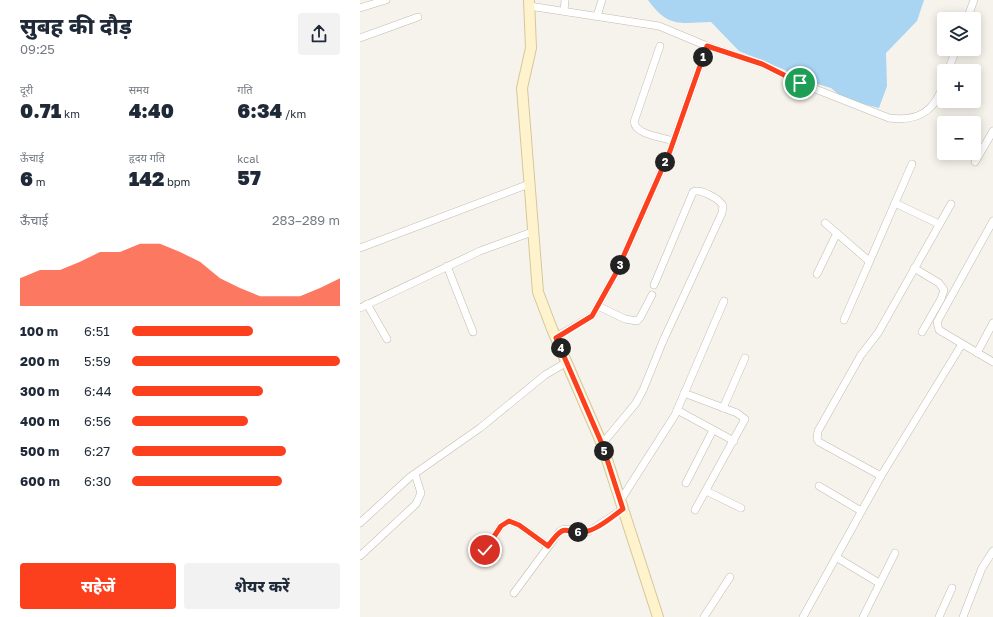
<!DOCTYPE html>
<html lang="hi">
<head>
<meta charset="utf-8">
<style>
	body { margin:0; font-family:"Golos Text","Noto Sans Devanagari",sans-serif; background:#f2f2f3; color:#1f2937; height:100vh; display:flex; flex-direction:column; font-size:15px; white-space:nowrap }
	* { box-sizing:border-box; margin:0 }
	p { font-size:13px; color:#747a83 }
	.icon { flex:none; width:22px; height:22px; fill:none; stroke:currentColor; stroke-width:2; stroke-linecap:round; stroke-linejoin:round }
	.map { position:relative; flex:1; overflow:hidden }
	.drawer { display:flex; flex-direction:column; background:#fff; width:360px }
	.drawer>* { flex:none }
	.fabs { position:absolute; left:577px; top:12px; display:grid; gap:8px }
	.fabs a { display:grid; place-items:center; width:44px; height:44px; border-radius:4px; background:#fff; box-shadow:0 2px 10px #0003; font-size:20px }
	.pin { position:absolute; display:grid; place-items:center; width:34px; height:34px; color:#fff; margin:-17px; border:2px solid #fff; border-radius:50%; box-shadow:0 1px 4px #0007 }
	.km { position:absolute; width:20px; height:20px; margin:-10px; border-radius:50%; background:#222; color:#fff; font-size:11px; line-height:20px; text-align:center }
	.round { display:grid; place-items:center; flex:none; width:42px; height:42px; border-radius:4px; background:#f2f2f3 }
	.head { display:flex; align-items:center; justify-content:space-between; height:68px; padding:0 20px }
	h1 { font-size:22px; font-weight:800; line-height:30px }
	.metrics { display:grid; grid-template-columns:repeat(3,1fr); gap:6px; height:68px; padding:4px 20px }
	.metrics div { display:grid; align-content:center }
	.metrics b { font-size:20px; font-weight:800 }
	.metrics small { font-size:11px; font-weight:400 }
	.metrics p { font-size:11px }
	.chart { height:112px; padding:8px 20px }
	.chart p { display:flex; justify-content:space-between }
	.chart svg { width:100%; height:72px; margin-top:4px; fill:#fc3f1d; opacity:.7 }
	.cta { display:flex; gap:8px; margin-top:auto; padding:8px 20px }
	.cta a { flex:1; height:46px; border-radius:4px; background:#fc3f1d; color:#fff; font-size:16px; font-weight:800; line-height:46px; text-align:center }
	.cta a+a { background:#f2f2f3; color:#1f2937 }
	ul { padding:0 20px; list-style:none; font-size:13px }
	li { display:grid; grid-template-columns:64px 48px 1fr; align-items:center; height:30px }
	li i { height:10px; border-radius:5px; background:#fc3f1d }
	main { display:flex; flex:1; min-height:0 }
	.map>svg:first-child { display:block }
</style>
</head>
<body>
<main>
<section class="drawer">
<div class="head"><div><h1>सुबह की दौड़</h1><p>09:25</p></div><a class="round"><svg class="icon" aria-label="share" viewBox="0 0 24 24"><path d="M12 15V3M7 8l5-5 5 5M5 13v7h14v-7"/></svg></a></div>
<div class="metrics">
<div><p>दूरी</p><b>0.71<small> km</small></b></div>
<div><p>समय</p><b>4:40</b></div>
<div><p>गति</p><b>6:34<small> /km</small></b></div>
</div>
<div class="metrics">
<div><p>ऊँचाई</p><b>6<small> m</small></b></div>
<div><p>हृदय गति</p><b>142<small> bpm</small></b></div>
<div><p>kcal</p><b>57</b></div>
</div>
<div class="chart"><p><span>ऊँचाई</span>283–289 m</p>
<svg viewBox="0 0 160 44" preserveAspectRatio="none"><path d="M0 44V27L10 22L20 22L30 17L40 11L50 11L60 6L70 6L80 11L90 17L100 27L110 33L120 38L130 38L140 38L150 33L160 27V44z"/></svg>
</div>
<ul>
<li><b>100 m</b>6:51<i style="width:58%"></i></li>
<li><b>200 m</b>5:59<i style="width:100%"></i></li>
<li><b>300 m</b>6:44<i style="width:63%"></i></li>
<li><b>400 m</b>6:56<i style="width:56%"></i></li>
<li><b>500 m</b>6:27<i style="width:74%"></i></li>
<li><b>600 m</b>6:30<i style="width:72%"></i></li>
</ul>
<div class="cta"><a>सहेजें</a><a>शेयर करें</a></div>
</section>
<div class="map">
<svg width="633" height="617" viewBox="0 0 633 617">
	<rect width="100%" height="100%" fill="#f6f3ec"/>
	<path fill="#a9d4f2" d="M288,0H564L557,21L526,53L527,86L519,108L484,99L471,88L433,77L425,70L379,51L351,22C320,23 308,28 288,0Z"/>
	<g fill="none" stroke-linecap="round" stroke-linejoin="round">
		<defs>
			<g id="street">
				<path d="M169,6L299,26L347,46L402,64L440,83L529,118C558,122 576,111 584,82"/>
				<polyline points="0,8 26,0"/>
				<polyline points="204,11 205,0"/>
				<polyline points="237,16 242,0"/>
				<polyline points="607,19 614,0"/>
				<polyline points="0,38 58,17"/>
				<path d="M300,46L274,122C276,135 302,137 313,141"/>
				<polyline points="588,71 596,49"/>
				<polyline points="615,162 633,131"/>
				<polyline points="535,203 579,224"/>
				<polyline points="633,221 577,322 579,330 633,362"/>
				<polyline points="465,223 509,261"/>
				<polyline points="0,248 169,184"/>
				<polyline points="87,266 113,332"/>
				<polyline points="554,268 579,283 584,290 581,299 562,332"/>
				<polyline points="457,274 477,233"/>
				<polyline points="7,304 27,339"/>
				<polyline points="238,306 265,319 277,321 280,318 292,295"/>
				<polyline points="0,308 120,251 172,232"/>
				<polyline points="484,320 552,164"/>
				<polyline points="196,337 232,316 256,273 310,151 347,46"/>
				<polyline points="617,353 633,323"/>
				<polyline points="324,393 377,413 385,419 335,510"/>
				<polyline points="363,408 385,358"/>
				<polyline points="317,410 374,441"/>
				<path d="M242,444L276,403L283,390L303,341L362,213L363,206C360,199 340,188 333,192L294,285"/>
				<polyline points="521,476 459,442 457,439 458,431 501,355 518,333 591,204"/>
				<polyline points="326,483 353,430"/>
				<polyline points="459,486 501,511"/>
				<polyline points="346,491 381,508"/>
				<polyline points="260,501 315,415 364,301"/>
				<polyline points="0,523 50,477 120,428 185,375 207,362"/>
				<polyline points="125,551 141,526 149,521 159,525 188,546"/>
				<polyline points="0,556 56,504 61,493 55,474"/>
				<polyline points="476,557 519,583"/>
				<polyline points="154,593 200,531 204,529 228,532 263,509"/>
				<polyline points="344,617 370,577"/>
				<polyline points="443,617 521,476 602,344"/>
				<polyline points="503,617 535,553"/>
				<polyline points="579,617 592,588"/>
				<polyline points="603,617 622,568 633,551"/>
			</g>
			<polyline id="secondary" points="169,0 171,48 162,88 178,292 192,329 242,444 298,617"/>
		</defs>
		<use href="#street" stroke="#c2bbae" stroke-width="8"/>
		<use href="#secondary" stroke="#d6c79b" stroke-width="12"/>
		<use href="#street" stroke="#fff" stroke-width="7"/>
		<use href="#secondary" stroke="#fff3cd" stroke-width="10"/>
	</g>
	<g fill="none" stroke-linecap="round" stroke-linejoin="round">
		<defs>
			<path id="route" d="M125,550L141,526L149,521L159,525L188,546C209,517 204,538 228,531C240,528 253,516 263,509L242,444L196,338L232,316L256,273L310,151L347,46L402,64L440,83"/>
		</defs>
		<use href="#route" stroke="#fff" stroke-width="8"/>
		<use href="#route" stroke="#fc3f1d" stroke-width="5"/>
	</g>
</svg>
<div class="fabs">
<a><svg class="icon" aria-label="layers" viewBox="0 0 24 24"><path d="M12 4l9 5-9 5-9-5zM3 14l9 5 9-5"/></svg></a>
<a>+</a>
<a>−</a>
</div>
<div class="pin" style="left:440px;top:83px;background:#1e9e55"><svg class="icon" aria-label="arrive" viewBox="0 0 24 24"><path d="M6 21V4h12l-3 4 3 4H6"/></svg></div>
<div class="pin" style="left:125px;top:550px;background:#d93025"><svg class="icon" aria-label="check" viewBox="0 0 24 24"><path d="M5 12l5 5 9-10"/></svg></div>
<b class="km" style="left:343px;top:57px">1</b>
<b class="km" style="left:305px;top:162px">2</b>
<b class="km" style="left:260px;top:265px">3</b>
<b class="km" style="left:201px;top:348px">4</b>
<b class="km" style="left:244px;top:451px">5</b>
<b class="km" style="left:218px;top:532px">6</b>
</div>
</main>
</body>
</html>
